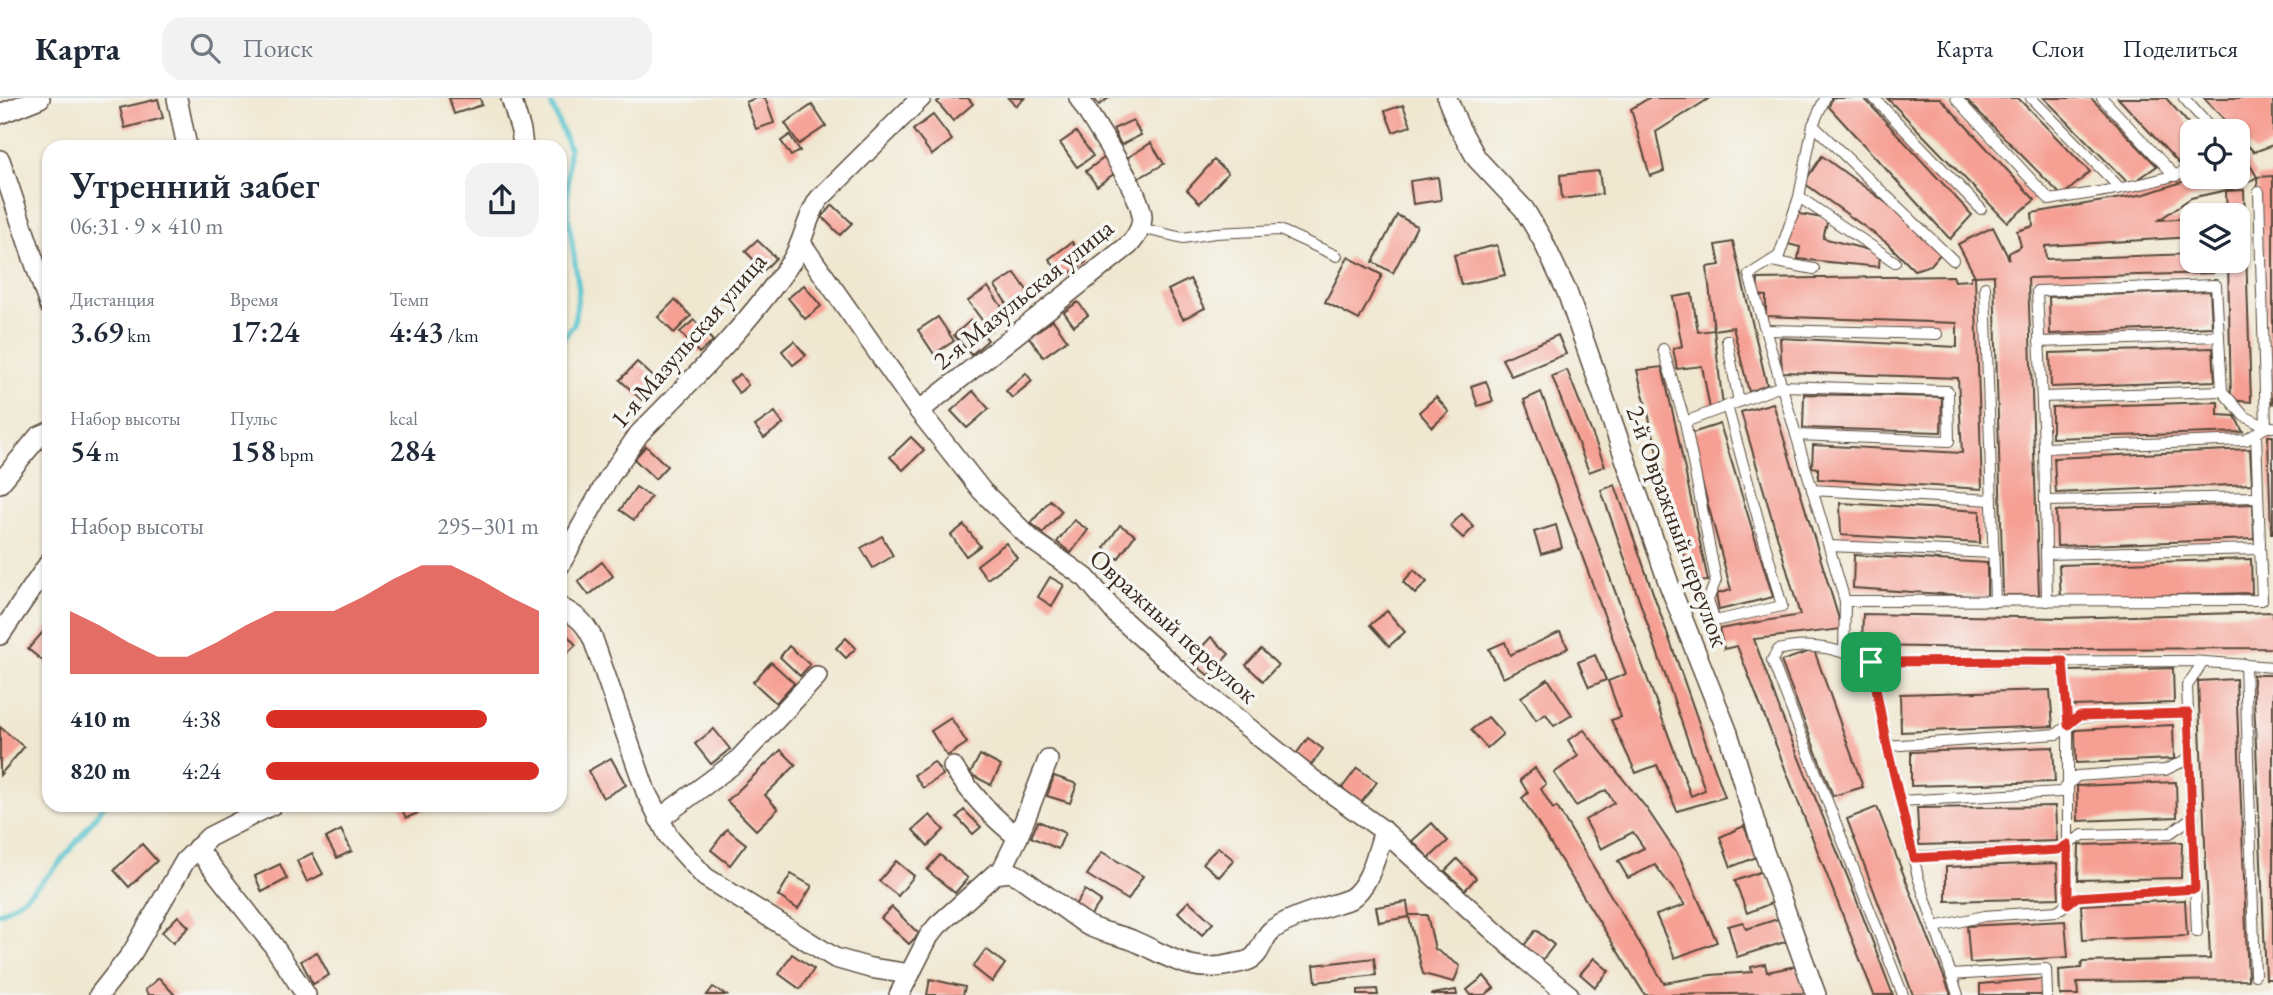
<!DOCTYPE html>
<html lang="ru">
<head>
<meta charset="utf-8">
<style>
	body { margin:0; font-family:"EB Garamond",serif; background:#f2f2f3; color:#1f2937; height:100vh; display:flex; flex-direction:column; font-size:26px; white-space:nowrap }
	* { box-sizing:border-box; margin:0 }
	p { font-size:23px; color:#747a83 }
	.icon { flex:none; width:38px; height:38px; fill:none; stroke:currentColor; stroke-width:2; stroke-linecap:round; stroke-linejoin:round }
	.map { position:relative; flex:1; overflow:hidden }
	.side { position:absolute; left:42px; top:42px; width:525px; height:672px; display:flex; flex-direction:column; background:#fff; border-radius:21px; box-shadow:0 2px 5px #0004 }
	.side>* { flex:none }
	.tools { position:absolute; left:2180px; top:21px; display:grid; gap:14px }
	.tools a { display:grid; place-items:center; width:70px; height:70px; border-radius:14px; background:#fff; box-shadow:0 2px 5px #0004; font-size:35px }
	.pin { position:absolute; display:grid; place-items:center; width:60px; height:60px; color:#fff; margin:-30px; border-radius:14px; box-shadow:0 4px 10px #0006 }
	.round { display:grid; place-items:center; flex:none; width:74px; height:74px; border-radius:21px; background:#f2f2f3 }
	.head { display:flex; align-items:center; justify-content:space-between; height:119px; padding:0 28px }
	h1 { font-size:38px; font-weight:600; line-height:52px }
	.figures { display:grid; grid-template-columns:repeat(3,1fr); gap:10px; height:119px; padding:7px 28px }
	.figures div { display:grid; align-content:center }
	.figures b { font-size:30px; font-weight:600 }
	.figures small { font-size:19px; font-weight:400 }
	.figures p { font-size:19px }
	.chart { height:196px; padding:14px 28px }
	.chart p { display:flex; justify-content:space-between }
	.chart svg { width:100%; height:126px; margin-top:7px; fill:#d93025; opacity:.7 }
	ul { padding:0 28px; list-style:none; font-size:23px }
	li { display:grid; grid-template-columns:112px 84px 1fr; align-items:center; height:52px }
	li i { height:18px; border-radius:9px; background:#d93025 }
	header { display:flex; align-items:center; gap:42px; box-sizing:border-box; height:98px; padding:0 35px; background:#fff; border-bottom:2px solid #e0e1e3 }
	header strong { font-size:33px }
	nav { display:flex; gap:38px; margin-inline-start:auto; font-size:24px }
	.search { width:490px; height:63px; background:#f2f2f3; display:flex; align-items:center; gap:18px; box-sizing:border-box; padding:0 24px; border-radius:21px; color:#747a83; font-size:26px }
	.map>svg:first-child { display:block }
</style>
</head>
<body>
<header>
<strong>Карта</strong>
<div class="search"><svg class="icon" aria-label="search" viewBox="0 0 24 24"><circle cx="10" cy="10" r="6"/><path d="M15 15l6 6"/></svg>Поиск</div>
<nav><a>Карта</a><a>Слои</a><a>Поделиться</a></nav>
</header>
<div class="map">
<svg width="2273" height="897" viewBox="0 0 2273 897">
	<rect width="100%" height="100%" fill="#f6f6f2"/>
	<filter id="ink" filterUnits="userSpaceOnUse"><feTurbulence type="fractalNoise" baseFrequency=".0143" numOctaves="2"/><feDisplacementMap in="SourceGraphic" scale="14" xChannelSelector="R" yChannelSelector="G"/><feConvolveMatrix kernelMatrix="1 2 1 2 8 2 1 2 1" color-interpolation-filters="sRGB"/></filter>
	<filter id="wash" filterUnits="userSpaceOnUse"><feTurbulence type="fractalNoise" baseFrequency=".00686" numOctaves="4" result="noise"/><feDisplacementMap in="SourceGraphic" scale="28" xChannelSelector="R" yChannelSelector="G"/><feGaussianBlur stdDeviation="1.57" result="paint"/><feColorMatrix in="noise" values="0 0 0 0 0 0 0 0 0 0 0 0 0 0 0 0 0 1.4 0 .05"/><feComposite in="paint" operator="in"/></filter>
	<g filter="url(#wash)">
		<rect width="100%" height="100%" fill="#efe7d0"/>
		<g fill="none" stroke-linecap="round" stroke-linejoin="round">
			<g stroke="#58c5cf" stroke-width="5">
				<polyline points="549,0 569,50 567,110 579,192 574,226 560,245"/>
				<path d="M0,815C45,791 74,747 104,707"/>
			</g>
		</g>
		<g id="blocks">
			<g fill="#f6a094">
				<polygon points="449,0 480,0 482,7 454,16"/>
				<polygon points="756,0 765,0 774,25 756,31 746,4"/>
				<polygon points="942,0 968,0 973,6 953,23 937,4"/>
				<polygon points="1008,0 1025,0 1016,8"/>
				<polygon points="1093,0 1109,0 1099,7"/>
				<polygon points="1649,0 1710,0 1656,34 1664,73 1650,78 1631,11"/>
				<polygon points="1832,0 1864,0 1972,117 1950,141 1829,9"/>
				<polygon points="1887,0 1940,0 2035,102 2007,124"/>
				<polygon points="1965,0 2018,0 2090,74 2062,98"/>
				<polygon points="2044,0 2091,0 2157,68 2130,87"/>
				<polygon points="2118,0 2166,0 2195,33 2193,33 2193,64 2185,72"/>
				<polygon points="2204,0 2273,0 2273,47 2254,54 2238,37 2238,33 2235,33"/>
				<polygon points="158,1 163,20 125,30 120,10"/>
				<polygon points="812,7 826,28 799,46 785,25"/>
				<polygon points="1403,7 1411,28 1393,34 1385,13"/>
				<polygon points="933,17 952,42 932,57 913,32"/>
				<polygon points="1133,22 1141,37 1121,47 1113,31"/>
				<polygon points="1076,34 1093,58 1077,69 1060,45"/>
				<polygon points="790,37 800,53 791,58 781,43"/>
				<polygon points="89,42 91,49 64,49 64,48"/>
				<polygon points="1151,45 1164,66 1139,80 1127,60"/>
				<polygon points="1822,58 1903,117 1942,154 1931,167 1914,172 1887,145 1804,85"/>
				<polygon points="1104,60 1115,75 1097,88 1086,73"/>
				<polygon points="1214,62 1228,75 1200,105 1187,92"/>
				<polygon points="2247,62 2257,79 2240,89 2191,100 2159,122 2193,120 2193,139 2045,148 2046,161 2193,156 2193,163 2212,163 2213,175 2028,180 2039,497 2003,497 1994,177 1975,178 1958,146 1993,129 2009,161 2009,155 2021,148 2017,133 2033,128 2032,115 2145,96 2197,79 2238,79 2238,65"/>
				<polygon points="1599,73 1602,96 1562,101 1560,77"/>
				<polygon points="2273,78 2273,306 2271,306 2257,79"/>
				<polygon points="1438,79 1441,102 1413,106 1410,83"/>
				<polygon points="2244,92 2251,304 2231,302 2228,163 2238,163 2238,117 2227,117 2226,93"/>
				<polygon points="833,107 852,125 840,137 822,119"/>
				<polygon points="1794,115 1828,121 1823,140 1880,155 1879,169 1798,161 1800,149 1788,146"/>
				<polygon points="1397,117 1417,128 1393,175 1373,164"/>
				<polygon points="757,142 776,160 764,172 745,153"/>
				<polygon points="1072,144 1086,164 1063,180 1049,161"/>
				<polygon points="1733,144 1767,287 1749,294 1733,229 1714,232 1707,169 1720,167 1716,147"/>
				<polygon points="1497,147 1505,177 1461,187 1454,157"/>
				<polygon points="1348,159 1382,177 1359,222 1325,204"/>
				<polygon points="1015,175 1031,198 1011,212 995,188"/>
				<polygon points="1953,178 1955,183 1971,182 1971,178 1975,178 1982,391 1818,381 1818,370 1812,369 1813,347 1962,355 1958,280 1782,274 1780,240 1957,249 1957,225 1766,218 1766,198 1757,197 1758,181"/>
				<polygon points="1190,181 1205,210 1183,221 1168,192"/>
				<polygon points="804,187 821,208 805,221 788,200"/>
				<polygon points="988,189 1009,219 990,233 968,203"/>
				<polygon points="2210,193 2212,229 2050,236 2049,199"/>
				<polygon points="1692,196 1698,234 1714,232 1723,309 1710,311 1702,268 1677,271 1673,251 1682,248 1673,199"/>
				<polygon points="675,202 691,218 674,235 658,219"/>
				<polygon points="1078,204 1088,217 1074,228 1064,214"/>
				<polygon points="938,219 954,243 934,256 918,232"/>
				<polygon points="694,222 713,243 699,255 680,234"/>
				<polygon points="971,222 988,242 971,257 954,237"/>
				<polygon points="1053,222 1067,242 1043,259 1029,239"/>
				<polygon points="1558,237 1566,256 1511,278 1502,261"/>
				<polygon points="794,243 806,257 793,267 782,253"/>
				<polygon points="2213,250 2215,283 2051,289 2050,255"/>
				<polygon points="637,264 659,284 642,302 620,282"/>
				<polygon points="1662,269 1676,329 1708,483 1691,485 1637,272"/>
				<polygon points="1567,272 1605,368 1589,374 1552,278"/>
				<polygon points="1026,275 1032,283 1012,300 1006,293"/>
				<polygon points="740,276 748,287 739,295 730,283"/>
				<polygon points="1486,283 1493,303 1478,308 1471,288"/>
				<polygon points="973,293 989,311 967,330 951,313"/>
				<polygon points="1541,294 1691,698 1705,692 1601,392 1615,387 1725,699 1677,713 1657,667 1636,675 1611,622 1621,619 1608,583 1626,576 1524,302"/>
				<polygon points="1804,296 1942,299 1941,334 1803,330"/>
				<polygon points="1436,299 1449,314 1432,329 1419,314"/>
				<polygon points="2218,304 2218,317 2235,318 2243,334 2052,340 2052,309"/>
				<polygon points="1773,305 1842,531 1754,541 1783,621 1850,785 1893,897 1874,897 1737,548 1724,551 1719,531 1800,517 1741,314"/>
				<polygon points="775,314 783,326 764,340 755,328"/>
				<polygon points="1720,326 1773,499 1719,512 1716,496 1731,492 1689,336"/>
				<polygon points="2268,338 2273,338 2273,435 2271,435"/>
				<polygon points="911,339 924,352 903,372 890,359"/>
				<polygon points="646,348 667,368 655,381 634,361"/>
				<polygon points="2250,351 2252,386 2056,395 2054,360"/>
				<polygon points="636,389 651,399 634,422 620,412"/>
				<polygon points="1050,402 1062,413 1043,435 1031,425"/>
				<polygon points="1840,405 1980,413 1980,445 1841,437"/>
				<polygon points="2253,406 2254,441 2057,448 2056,413"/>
				<polygon points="1462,416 1474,429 1463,440 1450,428"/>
				<polygon points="1074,422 1088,432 1071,455 1057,444"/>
				<polygon points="964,427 980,448 966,458 951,437"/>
				<polygon points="1120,427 1135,437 1118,461 1104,450"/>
				<polygon points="1556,427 1562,450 1541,456 1534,434"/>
				<polygon points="882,438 893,458 873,470 861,450"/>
				<polygon points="1006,445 1017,460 987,481 977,467"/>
				<polygon points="1854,457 1987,465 1987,499 1853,490"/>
				<polygon points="2251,461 2252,495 2061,500 2059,467"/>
				<polygon points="602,464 613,478 589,497 578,483"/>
				<polygon points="1414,472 1427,484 1415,496 1403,484"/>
				<polygon points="1050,479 1064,487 1052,508 1038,499"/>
				<polygon points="1387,513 1405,534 1389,548 1370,527"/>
				<polygon points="2273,514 2273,550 2062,551 1862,548 1863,516 2062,520"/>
				<polygon points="49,527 49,555 43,563 28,551"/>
				<polygon points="560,529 576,547 565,557 560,552"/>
				<polygon points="1560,534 1568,550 1503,580 1489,551 1505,544 1510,557"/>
				<polygon points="1211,539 1229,556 1209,578 1190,562"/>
				<polygon points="846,540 856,550 846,560 836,550"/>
				<polygon points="789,548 810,567 800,578 780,559"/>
				<polygon points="1261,551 1278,567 1263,583 1246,567"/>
				<polygon points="1814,552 1863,689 1833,698 1781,563"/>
				<polygon points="1595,557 1606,582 1589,589 1578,564"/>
				<polygon points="771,564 794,585 776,605 753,584"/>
				<polygon points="2173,570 2174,605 2071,608 2069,573"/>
				<polygon points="2253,577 2273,577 2273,881 2266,881"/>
				<polygon points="1548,581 1572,617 1554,628 1546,616 1536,622 1521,599"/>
				<polygon points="2236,581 2248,882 2077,884 2078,897 2060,897 2059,872 2081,870 2082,864 2210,861 2198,583"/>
				<polygon points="2050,592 2053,628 1901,634 1900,596"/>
				<polygon points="1488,619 1503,636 1487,650 1471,632"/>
				<polygon points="951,620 967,645 947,658 931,633"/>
				<polygon points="2173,627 2174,661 2076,665 2075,632"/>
				<polygon points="0,629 24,649 0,677"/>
				<polygon points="714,631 730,651 711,666 695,646"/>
				<polygon points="1584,632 1647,711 1681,762 1717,844 1675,860 1656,817 1685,807 1655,767 1628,780 1618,763 1644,750 1633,734 1601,751 1585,722 1614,705 1606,692 1576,708 1554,675 1578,658 1568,642"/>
				<polygon points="1308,640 1323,651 1311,667 1296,656"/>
				<polygon points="2053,649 2055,684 1911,688 1911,654"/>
				<polygon points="781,652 796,667 765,697 778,711 756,732 727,703"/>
				<polygon points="980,657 1001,668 991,687 970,676"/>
				<polygon points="611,660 626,687 603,700 588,673"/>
				<polygon points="934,664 943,677 923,690 914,677"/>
				<polygon points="1357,670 1377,684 1361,705 1342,690"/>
				<polygon points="1535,670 1546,686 1541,691 1553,711 1557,709 1664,885 1711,877 1752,874 1751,869 1765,866 1767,874 1796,868 1805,895 1645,897 1522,700 1528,695 1520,682"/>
				<polygon points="1054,678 1077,686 1070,705 1047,698"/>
				<polygon points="2176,684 2177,719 2078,723 2077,688"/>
				<polygon points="400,707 426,707 428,711 406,720"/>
				<polygon points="2055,708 2057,743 1919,747 1917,710"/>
				<polygon points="1877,709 1951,897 1913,897 1847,721"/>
				<polygon points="964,712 981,729 973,736 957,719"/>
				<polygon points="930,717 944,732 928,748 913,732"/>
				<polygon points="1038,723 1065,735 1058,751 1031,739"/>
				<polygon points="1432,725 1448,743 1429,760 1412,743"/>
				<polygon points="1744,728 1757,759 1731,769 1720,739"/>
				<polygon points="727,731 746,746 730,767 711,752"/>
				<polygon points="341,732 352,753 337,760 326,740"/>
				<polygon points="2182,744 2181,780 2078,782 2079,747"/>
				<polygon points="142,746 157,763 129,789 114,772"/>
				<polygon points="1218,749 1234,762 1219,779 1203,765"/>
				<polygon points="1102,754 1143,778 1128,802 1087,777"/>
				<polygon points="312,755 323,776 307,784 297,763"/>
				<polygon points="940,757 968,780 955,795 927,772"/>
				<polygon points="1457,761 1476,780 1465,792 1445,773"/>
				<polygon points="896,763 914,778 898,798 879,783"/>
				<polygon points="2057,765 2059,800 1946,803 1946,769"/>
				<polygon points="280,766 287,781 262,794 255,778"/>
				<polygon points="1762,773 1774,804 1747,815 1735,783"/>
				<polygon points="791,776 812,788 798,811 778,798"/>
				<polygon points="1085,792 1101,803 1091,817 1075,807"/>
				<polygon points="2185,802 2187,838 2083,842 2081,807"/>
				<polygon points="1189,803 1213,825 1202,837 1178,814"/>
				<polygon points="1407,804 1409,817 1427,817 1435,851 1460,868 1454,884 1423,876 1409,819 1379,824 1376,809"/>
				<polygon points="892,809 919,836 909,846 881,820"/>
				<polygon points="178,818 189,829 173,845 162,834"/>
				<polygon points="1781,820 1788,843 1737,859 1728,828 1743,824 1746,831"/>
				<polygon points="2065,823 2068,859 1970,865 1967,828"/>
				<polygon points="1536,832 1554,847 1541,864 1523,849"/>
				<polygon points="986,851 1005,866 992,884 973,869"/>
				<polygon points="317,854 329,877 313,886 301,863"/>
				<polygon points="792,856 814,871 800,891 779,876"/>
				<polygon points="1374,860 1376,877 1316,884 1314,867"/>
				<polygon points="1594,860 1609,873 1595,889 1580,876"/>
				<polygon points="1484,878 1494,890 1485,897 1471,897 1467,892"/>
				<polygon points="159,880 175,897 149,897 145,892"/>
				<polygon points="930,881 965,889 963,897 927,897"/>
				<polygon points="2043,881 2044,897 1980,897 1980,886"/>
				<polygon points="713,889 726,897 707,897"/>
				<polygon points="1377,891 1378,897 1358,897 1358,892"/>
				<polygon points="1456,892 1457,897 1432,897 1432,896"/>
			</g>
		</g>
	</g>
	<g filter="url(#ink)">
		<use href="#blocks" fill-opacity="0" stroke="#564639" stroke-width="2"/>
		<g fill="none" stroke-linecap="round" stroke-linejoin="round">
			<defs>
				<g id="lane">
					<polyline points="1825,0 1813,27 1799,99 1779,158 1749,177 1845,503 2262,502 2256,336"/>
					<polyline points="1874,0 1981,111"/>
					<path d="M1956,0L2050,102C2097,94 2147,88 2193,71"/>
					<polyline points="2031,0 2120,90"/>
					<polyline points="2102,0 2175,78"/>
					<polyline points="2184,0 2213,33"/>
					<polyline points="1813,27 1953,162"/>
					<polyline points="1799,99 1895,164"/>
					<polyline points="1140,130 1183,140 1215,135 1280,132 1337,158"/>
					<polyline points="1771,163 1814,171"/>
					<polyline points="1985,189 1995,503"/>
					<polyline points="1765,232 1937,236"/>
					<polyline points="1727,242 1739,304"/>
					<polyline points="2039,244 2219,238"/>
					<polyline points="1663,251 1685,324 1781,288 1948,293 1949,343 1796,337"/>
					<polyline points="2042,299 2222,293"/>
					<polyline points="1685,324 1716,482 1708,502 1715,523 1782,508 1727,308"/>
					<polyline points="2044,350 2037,193 2216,187 2222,293 2244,318 2266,329 2259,94"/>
					<polyline points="1812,392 1992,402"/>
					<polyline points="2045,403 2258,399"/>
					<polyline points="1829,448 1994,455"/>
					<polyline points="2046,456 2260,451"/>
					<polyline points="2047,503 2044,350 2246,342 2266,329 2273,329"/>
					<polyline points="1844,554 1845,503"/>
					<polyline points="2063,563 2068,627 2068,805"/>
					<polyline points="1871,564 1887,648 1918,779 1958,897"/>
					<polyline points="2245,566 2255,877"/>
					<polyline points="1887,648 2057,636 2079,619 2188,615"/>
					<polyline points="1900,703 2061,694 2077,678 2165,672 2190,660"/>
					<polyline points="1914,759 2058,752 2083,737 2170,735 2193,719"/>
					<polyline points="1935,829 1984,818 2057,813 2077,799 2195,791"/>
					<polyline points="2197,834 2187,588 2203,564"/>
					<polyline points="1951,877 2046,871 2047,897"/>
					<path d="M1903,897L1772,562L1778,552C1812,543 1839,552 1871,564L2192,563L2273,569"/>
				</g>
				<g id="street">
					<polyline points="177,0 187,49"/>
					<polyline points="511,0 521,33 523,49"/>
					<polyline points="1447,0 1459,29 1477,61 1524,111 1542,141 1567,194 1670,489 1728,635 1763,751 1816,897"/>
					<polyline points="0,16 40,0"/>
					<polyline points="0,62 49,207"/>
					<polyline points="801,145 919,313 982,393 1032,442 1086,480 1117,517 1190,583 1312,681 1384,733 1527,863 1569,897"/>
					<path d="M919,313L1129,147C1137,138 1142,130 1142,118C1140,93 1093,24 1079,0"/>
					<polyline points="0,385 38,339 49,334"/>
					<path d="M560,467L609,379L639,336C693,281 748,227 791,164C804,144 806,120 819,101L921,0"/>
					<path d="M560,509C578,519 584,523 593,541L646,694L669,739L705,779L835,860L870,870L910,876"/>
					<polyline points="0,537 49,465"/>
					<path d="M953,669C972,697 991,719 1018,739"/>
					<polyline points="659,721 736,664 817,578"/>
					<polyline points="197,750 273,847 306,897"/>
					<polyline points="1001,774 1018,739 1048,662"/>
					<polyline points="99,897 132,855 185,763 209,739 272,707"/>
					<path d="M899,897L929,838L938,827L995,776L1010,774L1019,778L1087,827C1102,835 1117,836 1132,842C1169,858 1191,877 1233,866C1238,865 1245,864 1249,862C1261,857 1262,841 1271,833C1285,820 1330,808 1350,801C1371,787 1376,756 1384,733"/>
				</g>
			</defs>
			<use href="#lane" stroke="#564639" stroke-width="12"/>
			<use href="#street" stroke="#564639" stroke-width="22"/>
			<use href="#lane" stroke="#fff" stroke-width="10"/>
			<use href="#street" stroke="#fff" stroke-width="19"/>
		</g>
	</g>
	<g fill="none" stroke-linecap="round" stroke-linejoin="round" filter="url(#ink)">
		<defs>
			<polygon id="route" points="2063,563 2068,627 2079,618 2188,615 2195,791 2077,799 2068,806 2068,746 2058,752 1914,760 1887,648 1871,564"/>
		</defs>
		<use href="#route" stroke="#fff" stroke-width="14"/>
		<use href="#route" stroke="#d93025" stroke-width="9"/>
	</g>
	<g text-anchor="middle" stroke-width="7" stroke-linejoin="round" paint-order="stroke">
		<g font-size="26" fill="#3b2a1e" stroke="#f6f6f2">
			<text transform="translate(1023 196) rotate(-39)" y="9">2-я Мазульская улица</text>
			<text transform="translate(688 242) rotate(-49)" y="9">1-я Мазульская улица</text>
			<text transform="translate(1678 428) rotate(70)" y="9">2-й Овражный переулок</text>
			<text transform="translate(1174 528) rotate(42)" y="9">Овражный переулок</text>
		</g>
	</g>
</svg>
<div class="tools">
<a><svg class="icon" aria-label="locate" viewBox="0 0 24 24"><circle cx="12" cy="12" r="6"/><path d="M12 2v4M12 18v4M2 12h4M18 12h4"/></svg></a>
<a><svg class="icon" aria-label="layers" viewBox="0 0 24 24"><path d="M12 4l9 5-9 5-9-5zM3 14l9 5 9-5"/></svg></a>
</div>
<div class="pin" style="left:1871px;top:564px;background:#1e9e55"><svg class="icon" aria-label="arrive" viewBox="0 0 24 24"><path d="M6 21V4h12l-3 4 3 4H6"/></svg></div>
<section class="side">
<div class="head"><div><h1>Утренний забег</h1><p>06:31 · 9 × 410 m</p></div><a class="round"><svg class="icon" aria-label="share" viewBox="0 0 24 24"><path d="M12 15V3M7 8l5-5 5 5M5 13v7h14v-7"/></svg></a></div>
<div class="figures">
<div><p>Дистанция</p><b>3.69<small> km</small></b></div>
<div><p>Время</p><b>17:24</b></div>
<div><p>Темп</p><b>4:43<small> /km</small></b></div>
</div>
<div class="figures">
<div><p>Набор высоты</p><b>54<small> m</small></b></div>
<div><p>Пульс</p><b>158<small> bpm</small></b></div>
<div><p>kcal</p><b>284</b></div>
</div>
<div class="chart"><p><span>Набор высоты</span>295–301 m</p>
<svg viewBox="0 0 160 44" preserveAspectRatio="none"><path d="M0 44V22L10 27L20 33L30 38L40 38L50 33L60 27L70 22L80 22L90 22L100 17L110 11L120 6L130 6L140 11L150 17L160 22V44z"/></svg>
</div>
<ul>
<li><b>410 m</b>4:38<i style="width:81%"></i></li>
<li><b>820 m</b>4:24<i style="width:100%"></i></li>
</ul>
</section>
</div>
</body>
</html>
